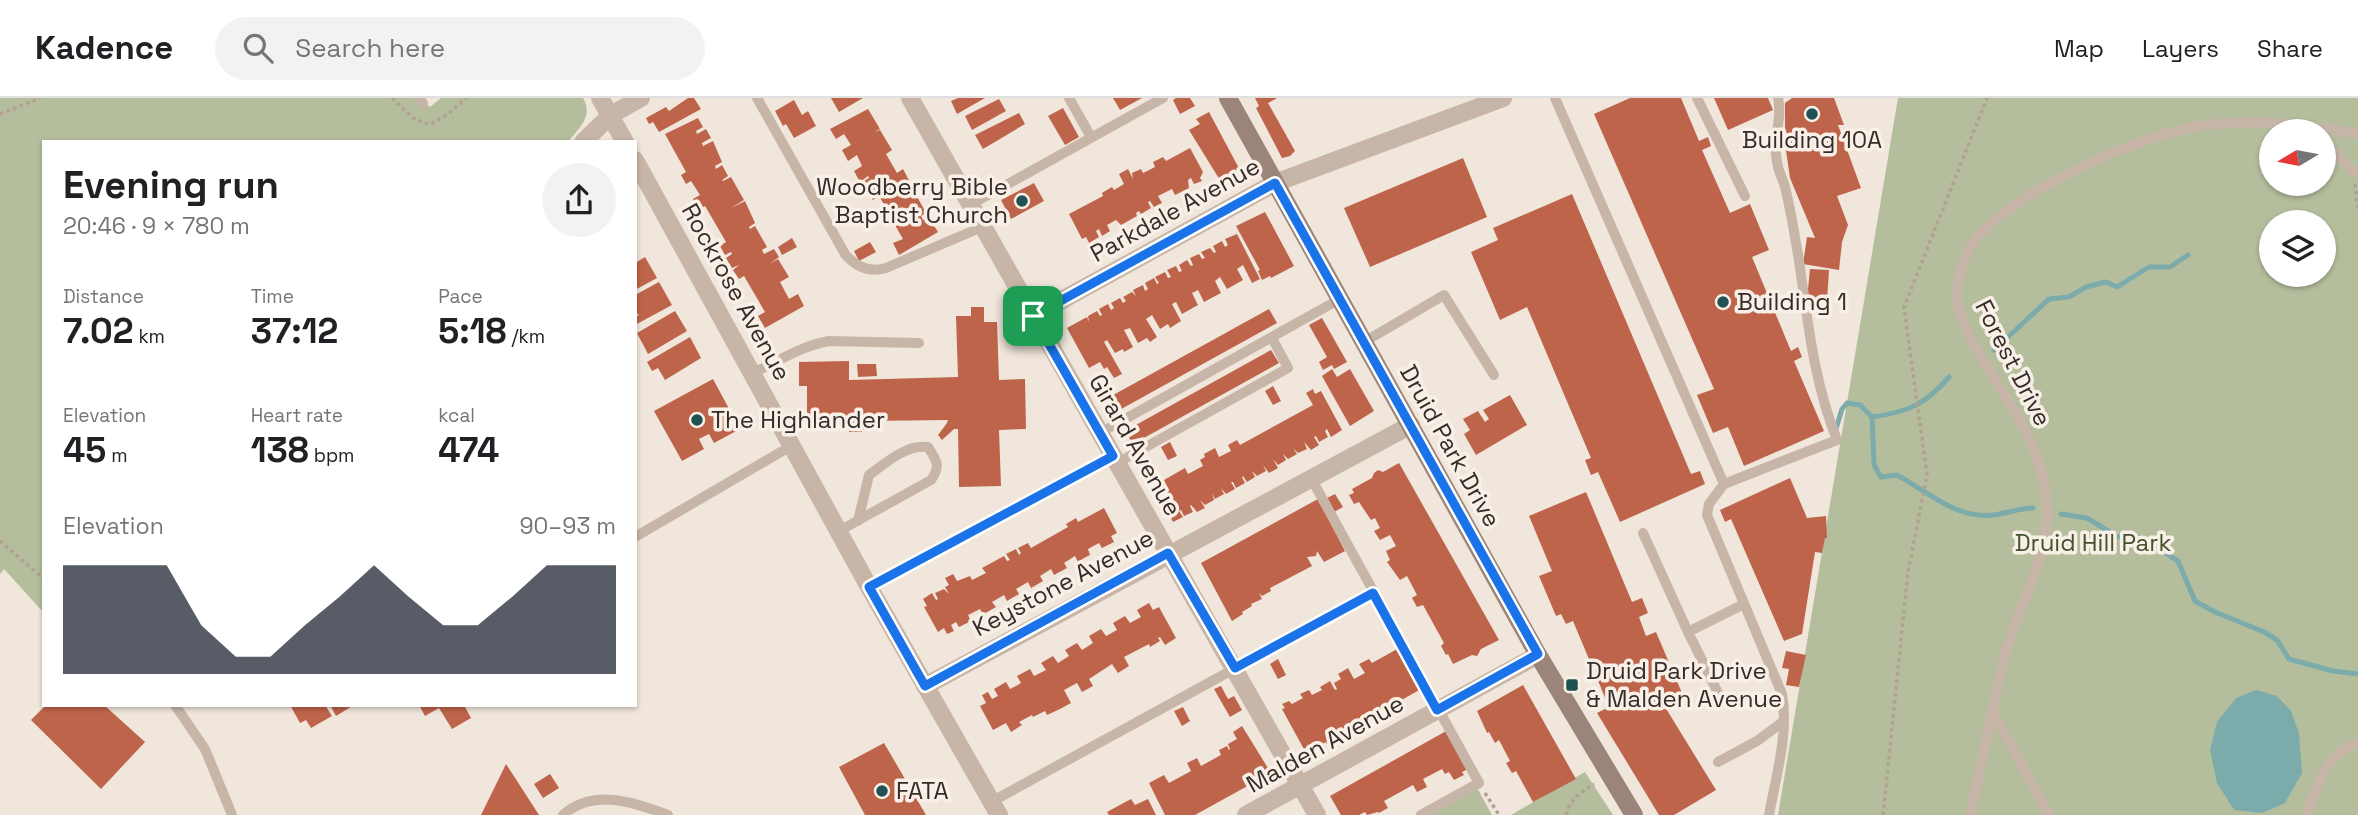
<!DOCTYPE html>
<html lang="en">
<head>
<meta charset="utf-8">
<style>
	body { margin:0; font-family:"Space Grotesk",sans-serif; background:#f2f2f2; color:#202124; height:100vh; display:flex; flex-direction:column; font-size:26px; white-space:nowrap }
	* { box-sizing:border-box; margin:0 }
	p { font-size:23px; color:#757577 }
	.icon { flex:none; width:38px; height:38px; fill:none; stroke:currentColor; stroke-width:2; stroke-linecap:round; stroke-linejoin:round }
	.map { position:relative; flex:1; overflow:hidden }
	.panel { position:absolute; left:42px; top:42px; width:595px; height:567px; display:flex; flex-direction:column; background:#fff; border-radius:0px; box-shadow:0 2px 5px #0004 }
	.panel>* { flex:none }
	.needle { width:46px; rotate:260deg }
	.buttons { position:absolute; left:2259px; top:21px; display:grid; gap:14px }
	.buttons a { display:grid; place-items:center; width:77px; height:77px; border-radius:50%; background:#fff; box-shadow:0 2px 5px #0004; font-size:35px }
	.pin { position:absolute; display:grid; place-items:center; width:60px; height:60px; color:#fff; margin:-30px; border-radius:14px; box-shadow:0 4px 10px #0006 }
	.round { display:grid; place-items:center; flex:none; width:74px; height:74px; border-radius:37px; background:#f2f2f2 }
	.headline { display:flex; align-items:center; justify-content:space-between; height:119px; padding:0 21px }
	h1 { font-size:38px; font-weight:700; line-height:52px }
	.figures { display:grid; grid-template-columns:repeat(3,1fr); gap:10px; height:119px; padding:7px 21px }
	.figures div { display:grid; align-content:center }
	.figures b { font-size:35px; font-weight:700 }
	.figures small { font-size:19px; font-weight:400 }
	.figures p { font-size:19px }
	.chart { height:196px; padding:14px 21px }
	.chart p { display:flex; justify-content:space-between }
	.chart svg { width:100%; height:126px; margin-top:7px; fill:#111827; opacity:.7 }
	header { display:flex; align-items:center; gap:42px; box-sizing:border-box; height:98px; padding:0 35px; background:#fff; border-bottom:2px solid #e0e0e0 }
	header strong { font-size:33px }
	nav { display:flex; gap:38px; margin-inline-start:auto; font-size:24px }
	.search { width:490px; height:63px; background:#f2f2f2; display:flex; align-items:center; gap:18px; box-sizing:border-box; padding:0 24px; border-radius:38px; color:#757577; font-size:26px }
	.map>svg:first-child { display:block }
</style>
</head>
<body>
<header>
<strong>Kadence</strong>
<div class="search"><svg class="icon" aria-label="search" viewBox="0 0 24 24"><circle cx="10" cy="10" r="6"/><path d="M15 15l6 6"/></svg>Search here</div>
<nav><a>Map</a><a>Layers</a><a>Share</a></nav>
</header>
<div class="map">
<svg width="2358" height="717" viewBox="0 0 2358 717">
	<rect width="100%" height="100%" fill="#f0e6db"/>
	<g fill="#b4be9c" fill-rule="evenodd">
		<path d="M0,0H421L430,9L441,0H583C594,18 579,30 568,44H44V515L4,471L0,476Z"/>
		<path d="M1898,0H2358V717H1778ZM2272,33H2324V86H2272ZM2272,124H2324V177H2272Z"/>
		<polygon points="1585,674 1613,717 1511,717"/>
		<polygon points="1476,688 1492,717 1428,717"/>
	</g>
	<polygon fill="#7cabab" points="2256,592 2277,598 2291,613 2299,635 2302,675 2285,705 2262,715 2234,712 2217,685 2210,652 2217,624 2236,600"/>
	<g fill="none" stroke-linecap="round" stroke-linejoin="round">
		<g stroke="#7cabab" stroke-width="5">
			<polyline points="1994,252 2049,201 2069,199 2086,189 2106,184 2117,189 2149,169 2170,169 2188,157"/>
			<path d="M1872,319C1908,314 1925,307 1949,279"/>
			<path d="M1835,334L1842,311L1847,305L1860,307L1872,319L1874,367L1881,379L1897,377C1927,393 1957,422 1994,417C2008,415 2019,410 2033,410"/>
			<path d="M2061,416L2087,420L2118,439L2134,437C2144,445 2148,444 2157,449C2165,453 2170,459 2178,463L2195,503L2215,514L2264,534L2277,542L2289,561L2333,573L2358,576"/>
		</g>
	</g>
	<g fill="#be644b">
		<polygon points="688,0 694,0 701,11 659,34 653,24 649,26 646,20 666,9 669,13"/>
		<polygon points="831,0 863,0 839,14"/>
		<polygon points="958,0 985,0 957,16 951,3"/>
		<polygon points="1113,0 1142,0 1120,12"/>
		<polygon points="1176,0 1190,0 1195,8 1180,16 1173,2"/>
		<polygon points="1255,0 1277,0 1268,5 1295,53 1290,58 1282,60 1256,10 1259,8"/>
		<polygon points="1630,0 1681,0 1699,43 1708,39 1711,48 1702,52 1730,115 1750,106 1769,152 1752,159 1791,253 1798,249 1802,259 1794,263 1824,333 1744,368 1728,329 1713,335 1697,297 1714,291 1594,16"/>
		<polygon points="1714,0 1768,0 1773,12 1728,32"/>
		<polygon points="1792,0 1834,0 1844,27 1838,27 1861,90 1837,98 1848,127 1842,144 1839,172 1803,166 1807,139 1815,140 1790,80 1785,45 1789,43 1785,30 1785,5"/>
		<polygon points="999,1 1006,13 972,32 965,18"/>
		<polygon points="794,2 802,17 808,13 816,28 794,40 786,26 783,28 775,13"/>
		<polygon points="1063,10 1079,39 1065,47 1048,18"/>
		<polygon points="868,11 880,31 874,34 880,32 892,52 886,56 897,75 903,71 912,88 907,92 909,96 914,93 926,115 921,118 923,122 928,118 938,134 899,157 893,145 903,141 891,120 886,123 880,111 885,108 879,98 873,102 867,93 865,94 861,85 869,80 868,78 860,84 854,73 862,68 857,57 848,63 842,52 851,47 844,36 836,41 830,31"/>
		<polygon points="1209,14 1242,76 1223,87 1189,32 1200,26 1196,21"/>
		<polygon points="1019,15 1025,26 983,51 975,37"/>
		<polygon points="698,20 703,29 696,33 697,36 706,31 711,40 702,45 703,48 713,43 722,64 715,68 716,71 722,67 728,78 722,82 723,83 731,79 744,102 731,110 745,103 755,125 749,129 750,131 755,128 767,149 762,152 764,156 774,151 779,159 770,166 778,161 789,179 780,184 789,201 798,196 804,208 765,230 758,218 765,214 744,178 739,181 733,172 739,167 732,170 726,160 732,156 731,154 725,157 720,148 726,144 708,113 705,108 699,111 693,101 700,97 691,83 686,86 681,77 686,74 665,36"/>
		<polygon points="1190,50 1203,74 1200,80 1202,83 1194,86 1191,80 1188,82 1189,90 1175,97 1172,91 1158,98 1162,105 1154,109 1150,103 1148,104 1151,110 1141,116 1139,113 1136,115 1137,118 1121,127 1116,122 1107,127 1110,133 1102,138 1099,131 1096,133 1099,139 1089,145 1086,139 1082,141 1069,116 1103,98 1102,95 1112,89 1114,92 1124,86 1119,76 1128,71 1133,81 1132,75 1141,71 1143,75 1155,69 1153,64 1163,59 1166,63"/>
		<polygon points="1463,60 1487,119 1370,169 1344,110"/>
		<polygon points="1034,85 1044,103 1011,121 1001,102"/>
		<polygon points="1572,96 1691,376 1700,373 1705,386 1620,424 1598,374 1591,377 1585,362 1591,360 1527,209 1500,222 1471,154 1498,142 1493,130"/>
		<polygon points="1265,114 1294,168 1271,180 1270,178 1262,182 1258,173 1260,172 1236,128"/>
		<polygon points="1237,136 1260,181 1252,185 1243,167 1237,171 1243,182 1227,191 1220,179 1215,183 1221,195 1204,204 1198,192 1192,195 1198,207 1182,216 1176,204 1172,206 1181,223 1170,230 1168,226 1160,231 1152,217 1146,221 1157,239 1150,244 1147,240 1138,245 1130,230 1124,232 1133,249 1124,254 1123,251 1115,255 1107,242 1104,244 1122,276 1114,280 1107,269 1104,271 1100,264 1089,270 1067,230 1087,219 1089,224 1088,218 1097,213 1100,218 1102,217 1099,211 1108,206 1111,212 1114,210 1111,205 1120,200 1123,205 1126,203 1123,199 1132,194 1136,198 1133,192 1143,187 1145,193 1148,191 1145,185 1154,180 1157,186 1159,185 1155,179 1165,174 1168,180 1171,179 1167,172 1176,168 1179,174 1182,173 1179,167 1187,162 1191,168 1193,167 1190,160 1199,156 1202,161 1205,160 1201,154 1210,150 1214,155 1216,154 1213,148 1222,143 1225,149 1228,147 1225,141"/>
		<polygon points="792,140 797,149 782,157 778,149"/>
		<polygon points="870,144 876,154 859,163 854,153"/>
		<polygon points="645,159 657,180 635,192 635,165"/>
		<polygon points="1810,171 1829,172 1827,203 1807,201"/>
		<polygon points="659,184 672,207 635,227 635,219 639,217 635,214 635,197"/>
		<polygon points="971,209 984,209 984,224 997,224 999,282 1025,281 1026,331 999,332 1001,388 959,389 958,331 954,331 942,342 938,337 947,325 948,322 865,323 865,332 861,332 862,334 849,334 849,323 807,323 807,288 799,288 799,264 849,263 849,282 958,279 956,218 971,218"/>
		<polygon points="1269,211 1277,225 1114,315 1106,301"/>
		<polygon points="675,213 687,233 648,256 637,235"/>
		<polygon points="1322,220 1347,264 1334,271 1332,267 1323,272 1319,264 1327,259 1309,227"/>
		<polygon points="690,239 701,260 665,282 658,270 652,273 647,264"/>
		<polygon points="1271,252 1279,265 1133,346 1125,333"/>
		<polygon points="857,266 876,266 877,278 858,279"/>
		<polygon points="1332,271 1337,279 1350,271 1374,313 1350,328 1322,278"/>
		<polygon points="713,281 740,331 714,345 709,336 699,341 704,351 682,363 654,313"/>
		<polygon points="1273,288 1281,303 1273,307 1265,293"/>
		<polygon points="1313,291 1315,296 1321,293 1342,332 1331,339 1327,331 1325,333 1328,339 1319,344 1316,338 1314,339 1319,347 1311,352 1304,344 1307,351 1298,355 1293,350 1297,356 1288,361 1283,356 1286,362 1278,367 1273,361 1278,370 1269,375 1263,367 1266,373 1257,378 1252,373 1255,379 1247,384 1243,378 1242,379 1245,385 1236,390 1233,384 1231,384 1235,391 1226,396 1221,390 1224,396 1215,401 1212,395 1214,402 1205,407 1200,402 1205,410 1197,414 1191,407 1190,408 1193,414 1184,418 1181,412 1179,413 1183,419 1173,424 1157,394 1167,388 1164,382 1185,370 1188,376 1203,368 1200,362 1205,359 1204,356 1215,350 1219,359 1231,353 1228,347 1237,342 1240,347 1313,307 1306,295"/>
		<polygon points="1510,297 1527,327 1476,357 1464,336 1470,332 1463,321 1478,313 1485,324 1489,321 1483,312"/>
		<polygon points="1170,344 1177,358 1168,362 1161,349"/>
		<polygon points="1399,365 1499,542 1481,551 1477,558 1472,557 1453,566 1448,556 1446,557 1441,548 1444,545 1423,507 1417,509 1412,500 1417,497 1407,478 1400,482 1387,464 1390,462 1386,453 1396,448 1390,437 1380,442 1374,433 1380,430 1375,420 1371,422 1359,404 1354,406 1349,397 1354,395 1352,391 1372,380 1374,375 1378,372 1383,374"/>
		<polygon points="1790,380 1807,420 1826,418 1827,440 1825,440 1822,455 1815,454 1802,536 1784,543 1731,421 1725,424 1720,412"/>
		<polygon points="1586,394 1632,504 1642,500 1648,515 1639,519 1646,538 1656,534 1682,595 1662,604 1716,692 1674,717 1659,717 1597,615 1609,609 1573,523 1566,526 1561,516 1556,518 1539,478 1552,473 1529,418"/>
		<polygon points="1335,396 1343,409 1334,414 1327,400"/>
		<polygon points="1318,401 1345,453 1324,464 1317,453 1316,458 1307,459 1312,468 1270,490 1271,493 1262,498 1259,495 1262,501 1251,506 1252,508 1242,514 1243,516 1232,523 1201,465"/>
		<polygon points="1104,410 1117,435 1111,438 1114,444 1102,450 1099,445 1088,451 1090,457 1084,460 1078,464 1075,458 1064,465 1067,470 1054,477 1051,471 1040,478 1043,483 1031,490 1028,484 1016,491 1019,496 1007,503 1004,497 992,504 996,509 989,513 983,516 980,511 968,517 971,523 959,529 956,524 951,527 954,533 947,536 944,530 938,534 924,509 927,508 923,501 932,495 936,502 938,501 935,495 944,491 949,496 945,489 949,487 945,480 953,476 957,483 970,478 972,482 986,475 982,470 1004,458 1007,463 1010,462 1006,456 1016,451 1019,457 1021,455 1018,450 1028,445 1031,450 1068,429 1066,426 1076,420 1078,424"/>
		<polygon points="1149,505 1153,512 1159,509 1176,540 1165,547 1160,539 1158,540 1160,543 1150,549 1149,546 1124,559 1129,568 1118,575 1112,566 1089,581 1093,588 1082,594 1077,585 1064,592 1071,605 1060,611 1047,617 1045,613 1033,619 1032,617 1019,624 1022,627 1011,634 1006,625 993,632 980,608 986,605 982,597 988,594 992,601 998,598 994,591 1006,584 1010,591 1016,588 1021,585 1017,578 1030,571 1034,578 1046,572 1041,565 1053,558 1058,565 1069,558 1065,552 1077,545 1082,552 1093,545 1089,538 1101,531 1106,538 1117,532 1113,525 1125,518 1130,525 1141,519 1137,512"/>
		<polygon points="1399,550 1423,590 1335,639 1337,641 1327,646 1326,644 1306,655 1282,611 1285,610 1282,606 1289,603 1292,606 1303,600 1300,596 1309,592 1312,597 1322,592 1320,589 1330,583 1335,592 1337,591 1334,585 1341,581 1338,576 1348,570 1354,581 1365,575 1359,566 1369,561 1372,565"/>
		<polygon points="1786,553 1806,557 1799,589 1786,587 1789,571 1782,570"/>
		<polygon points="1278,561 1286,577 1278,581 1270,566"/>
		<polygon points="1523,587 1576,681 1533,704 1516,673 1512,675 1506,665 1510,663 1499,642 1495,645 1489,634 1487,635 1477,613"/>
		<polygon points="1221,588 1228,601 1234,598 1242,612 1230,619 1214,591"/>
		<polygon points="46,607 104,607 145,644 101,691 31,622"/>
		<polygon points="290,607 325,607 332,618 311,630 306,622 300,625"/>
		<polygon points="330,607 354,607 336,618"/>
		<polygon points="419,607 464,607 471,620 452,631 439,610 425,618"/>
		<polygon points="1183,609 1190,623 1182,628 1174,613"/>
		<polygon points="1242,628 1271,675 1195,717 1165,717 1149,685 1164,677 1169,685 1191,673 1187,665 1197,660 1201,668 1221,657 1219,652 1227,648 1229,652 1230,651 1228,646 1237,641 1233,634"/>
		<polygon points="1448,632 1468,671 1462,674 1464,677 1454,682 1449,674 1445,676 1442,671 1423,681 1427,689 1417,694 1413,687 1384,703 1388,710 1379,715 1378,714 1367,717 1365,714 1359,717 1341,717 1330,698"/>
		<polygon points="884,645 926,717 865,717 839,669"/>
		<polygon points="506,666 539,717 481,717"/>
		<polygon points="550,676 559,690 543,700 534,686"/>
		<polygon points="1131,701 1135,707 1148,701 1156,717 1109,717 1107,714"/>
	</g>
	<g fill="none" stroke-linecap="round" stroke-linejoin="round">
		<g stroke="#b3a092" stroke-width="3.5" stroke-dasharray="3.5 3.5" stroke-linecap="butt">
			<polyline points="392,0 413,20 429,27 448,16 466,0"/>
			<polyline points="0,16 40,0"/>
			<polyline points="2355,86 2358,111"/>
			<polyline points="0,443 44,481"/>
			<polyline points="1485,695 1499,717"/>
			<path d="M1566,717C1570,701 1581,694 1594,686"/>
			<polyline points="1883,717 1908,474 1927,377 1904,209 1987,0"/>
		</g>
		<g stroke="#c7b5a8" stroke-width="10">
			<polyline points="419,0 423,5"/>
			<path d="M757,0L845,156C856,169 869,175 886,170L982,129"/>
			<polyline points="1069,0 1091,39"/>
			<polyline points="1555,0 1724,386"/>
			<polyline points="1697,0 1745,98"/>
			<polyline points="2324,42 2354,74"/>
			<polyline points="970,107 1163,0"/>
			<polyline points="1364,244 1444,197 1494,277"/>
			<path d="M753,275C778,263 801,248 829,243L919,245"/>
			<polyline points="1100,335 1340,201"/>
			<polyline points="1117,365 1288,270 1272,240"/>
			<polyline points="1311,380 1479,685 1421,717"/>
			<path d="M839,433L931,382C941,368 937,363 928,349C906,346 886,365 869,377L858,423"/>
			<polyline points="1643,435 1688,534 1744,506"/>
			<polyline points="635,439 791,348"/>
			<polyline points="869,489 1113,358"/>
			<polyline points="1688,534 1721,601"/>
			<polyline points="175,607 205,651 232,717"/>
			<polyline points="1993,614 2049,717"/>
			<polyline points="1718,664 1757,643 1784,623"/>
			<polyline points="991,704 1373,495"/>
			<path d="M563,717C593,690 634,704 668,717"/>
			<path d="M1769,717C1776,678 1789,635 1782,596L1707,417L1709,406L1724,386L1837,342C1814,285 1808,224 1799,163C1795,139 1791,113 1785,89C1783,81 1778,73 1777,64C1772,42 1783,20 1778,0"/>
			<path d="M1970,717C1982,664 1992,610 2005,557C2018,509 2048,462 2047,411C2046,363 2019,318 1994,280C1981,259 1964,234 1959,210C1954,190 1961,161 1974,144C2010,96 2131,41 2190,30C2243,19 2305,26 2358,36"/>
			<path d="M2307,717C2317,687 2325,656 2358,644"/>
		</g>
		<g stroke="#c7b5a8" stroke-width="18">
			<polyline points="600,0 625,44"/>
			<polyline points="910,0 1317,717"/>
			<polyline points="583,44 611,17 641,0"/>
			<polyline points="635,62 869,489 999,717"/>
			<polyline points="1033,218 1275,85 1503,0"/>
			<polyline points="925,588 1411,327"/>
			<polyline points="1246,717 1538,557"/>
		</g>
		<polyline stroke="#9b857a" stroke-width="18" points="1228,0 1538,557 1634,717"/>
	</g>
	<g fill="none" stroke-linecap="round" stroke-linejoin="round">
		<defs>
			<polygon id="route" points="1275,85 1538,556 1437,612 1373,495 1235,570 1168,455 925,588 869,489 1113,358 1033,218"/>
		</defs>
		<use href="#route" stroke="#fff" stroke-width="14"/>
		<use href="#route" stroke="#1a73e8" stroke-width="9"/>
	</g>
	<g fill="#205153" stroke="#f8f0e7" stroke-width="2.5">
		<circle cx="1812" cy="16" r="7"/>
		<circle cx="1022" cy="103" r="7"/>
		<circle cx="1723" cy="204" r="7"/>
		<circle cx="697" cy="322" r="7"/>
		<rect x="1565" y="580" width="14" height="14" rx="3.5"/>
		<circle cx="882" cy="693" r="7"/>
	</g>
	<g text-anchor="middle" stroke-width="7" stroke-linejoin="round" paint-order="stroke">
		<g font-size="24" fill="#352b28" stroke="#f8f0e7" text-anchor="start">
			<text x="1812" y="50" text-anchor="middle">Building 10A</text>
			<text x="1008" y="97" text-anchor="end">Woodberry Bible<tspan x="1008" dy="28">Baptist Church</tspan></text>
			<text x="1737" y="212">Building 1</text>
			<text x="711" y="330">The Highlander</text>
			<text x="1586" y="581">Druid Park Drive<tspan x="1586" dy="28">&amp; Malden Avenue</tspan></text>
			<text x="896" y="701">FATA</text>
		</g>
		<g font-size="24" fill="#352b28" stroke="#f8f0e7">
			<text transform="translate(1175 112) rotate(-29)" y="8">Parkdale Avenue</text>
			<text transform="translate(736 194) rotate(61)" y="8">Rockrose Avenue</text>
			<text transform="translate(2013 265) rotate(63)" y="8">Forest Drive</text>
			<text transform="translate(1135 347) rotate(60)" y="8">Girard Avenue</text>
			<text transform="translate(1450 348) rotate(61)" y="8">Druid Park Drive</text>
			<text transform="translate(1063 485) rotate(-28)" y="8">Keystone Avenue</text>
			<text transform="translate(1325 646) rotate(-29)" y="8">Malden Avenue</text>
		</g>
		<g font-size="24" fill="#45512d" stroke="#f8f0e7">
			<text x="2093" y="453">Druid Hill Park</text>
		</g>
	</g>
</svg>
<div class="buttons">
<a><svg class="needle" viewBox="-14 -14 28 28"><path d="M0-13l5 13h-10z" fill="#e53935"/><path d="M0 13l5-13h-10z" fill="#757577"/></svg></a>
<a><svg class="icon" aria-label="layers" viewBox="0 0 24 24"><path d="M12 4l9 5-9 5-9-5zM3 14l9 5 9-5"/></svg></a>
</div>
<div class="pin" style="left:1033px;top:218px;background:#1e9e55"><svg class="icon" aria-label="arrive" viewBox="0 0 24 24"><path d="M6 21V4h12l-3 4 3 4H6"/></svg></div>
<section class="panel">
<div class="headline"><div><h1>Evening run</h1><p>20:46 · 9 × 780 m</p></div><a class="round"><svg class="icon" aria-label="share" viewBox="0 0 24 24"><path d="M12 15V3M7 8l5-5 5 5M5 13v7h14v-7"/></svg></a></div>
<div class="figures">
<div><p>Distance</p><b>7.02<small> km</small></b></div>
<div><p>Time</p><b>37:12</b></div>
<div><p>Pace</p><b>5:18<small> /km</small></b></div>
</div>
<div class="figures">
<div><p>Elevation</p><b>45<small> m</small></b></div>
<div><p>Heart rate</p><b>138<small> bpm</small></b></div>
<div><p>kcal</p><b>474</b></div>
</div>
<div class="chart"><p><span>Elevation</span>90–93 m</p>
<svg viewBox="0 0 160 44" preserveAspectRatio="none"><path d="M0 44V6L10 6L20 6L30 6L40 27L50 38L60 38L70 27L80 17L90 6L100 17L110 27L120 27L130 17L140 6L150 6L160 6V44z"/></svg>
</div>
</section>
</div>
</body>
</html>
